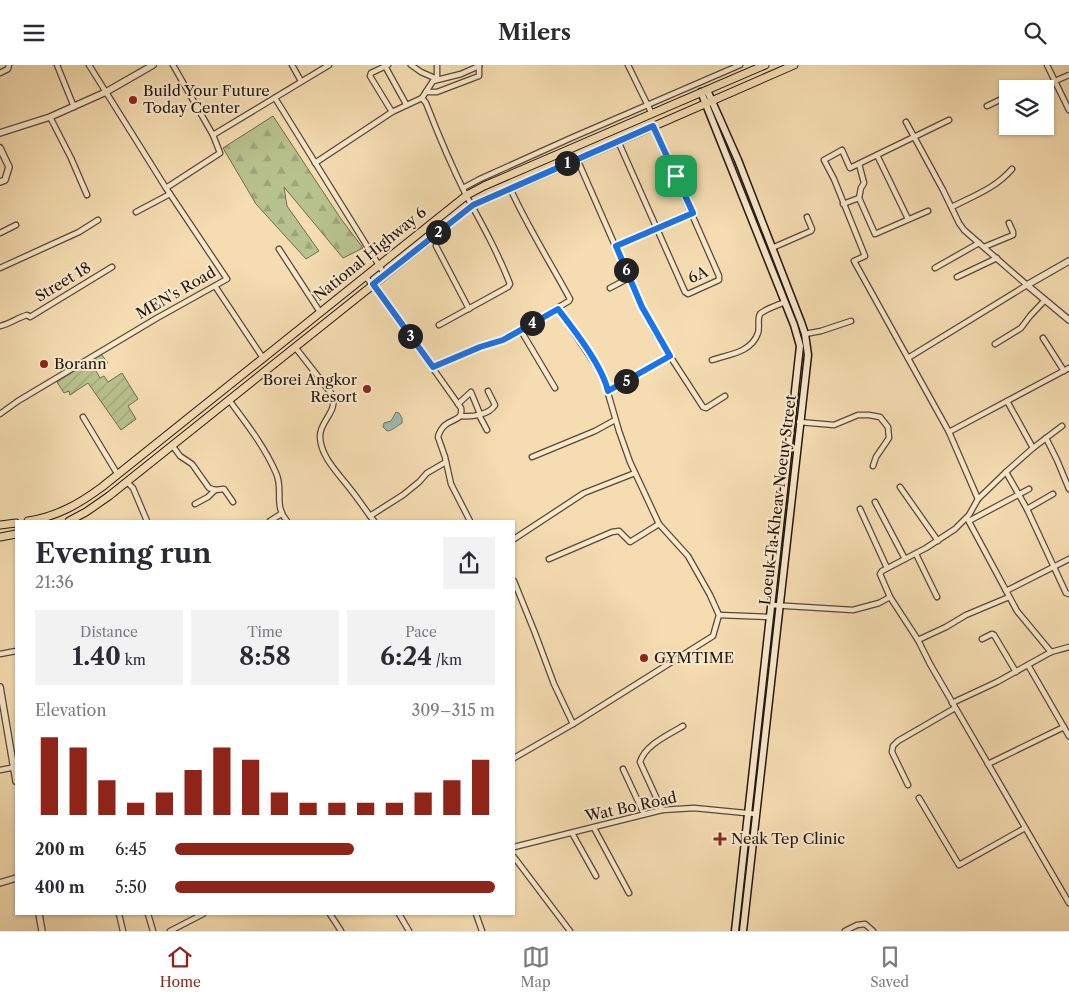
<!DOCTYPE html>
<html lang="en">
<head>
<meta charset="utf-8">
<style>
	body { margin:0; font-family:"Libre Caslon Text",serif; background:#f2f2f3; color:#2b2b33; height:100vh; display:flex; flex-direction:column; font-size:19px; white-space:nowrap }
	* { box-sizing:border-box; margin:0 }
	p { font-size:16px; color:#7c7c81 }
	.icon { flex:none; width:28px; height:28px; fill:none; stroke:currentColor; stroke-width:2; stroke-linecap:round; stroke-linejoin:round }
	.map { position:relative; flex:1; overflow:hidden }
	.drawer { position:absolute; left:15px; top:455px; width:500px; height:395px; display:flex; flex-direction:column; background:#fff; border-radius:0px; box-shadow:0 1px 4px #0004 }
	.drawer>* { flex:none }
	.controls { position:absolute; left:999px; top:15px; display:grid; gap:10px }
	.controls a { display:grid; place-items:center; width:55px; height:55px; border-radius:0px; background:#fff; box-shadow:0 1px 4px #0004; font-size:25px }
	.pin { position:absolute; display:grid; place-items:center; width:42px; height:42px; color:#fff; margin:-21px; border-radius:10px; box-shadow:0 2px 8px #0006 }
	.km { position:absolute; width:25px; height:25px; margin:-12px; border-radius:50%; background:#222; color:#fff; font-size:14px; line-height:25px; text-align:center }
	.round { display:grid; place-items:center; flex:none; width:52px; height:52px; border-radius:0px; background:#f2f2f3 }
	.summary { display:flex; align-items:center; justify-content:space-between; height:85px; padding:0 20px }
	h1 { font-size:28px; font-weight:700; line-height:38px }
	.figures { display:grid; grid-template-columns:repeat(3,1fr); gap:8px; height:85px; padding:5px 20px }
	.figures div { display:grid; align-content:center; border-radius:0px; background:#f2f2f3; text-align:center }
	.figures b { font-size:25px; font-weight:700 }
	.figures small { font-size:14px; font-weight:400 }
	.figures p { font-size:14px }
	.chart { height:140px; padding:10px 20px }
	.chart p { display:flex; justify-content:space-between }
	.chart svg { width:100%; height:90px; margin-top:5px; stroke:#8f2418; stroke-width:6 }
	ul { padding:0 20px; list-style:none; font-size:16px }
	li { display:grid; grid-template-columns:80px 60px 1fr; align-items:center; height:38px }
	li i { height:12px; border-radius:6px; background:#8f2418 }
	header { display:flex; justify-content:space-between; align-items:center; height:65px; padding:0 20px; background:#fff; font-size:22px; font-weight:700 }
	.tabs { display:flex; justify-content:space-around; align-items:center; height:70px; border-top:1px solid #e1e1e2; background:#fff; font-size:14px; color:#7c7c81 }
	.tabs a { display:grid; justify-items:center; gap:2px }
	.tabs .selected { color:#8f2418 }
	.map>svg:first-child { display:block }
</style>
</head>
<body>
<header><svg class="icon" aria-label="menu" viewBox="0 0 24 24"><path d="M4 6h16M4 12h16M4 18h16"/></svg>Milers<svg class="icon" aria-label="search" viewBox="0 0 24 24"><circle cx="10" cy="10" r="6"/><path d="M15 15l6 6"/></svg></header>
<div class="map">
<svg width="1069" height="866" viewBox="0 0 1069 866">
	<defs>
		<pattern id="forest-firs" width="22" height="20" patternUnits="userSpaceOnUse" patternTransform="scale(1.25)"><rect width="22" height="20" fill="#b8c28e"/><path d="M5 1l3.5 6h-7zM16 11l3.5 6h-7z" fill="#9ea679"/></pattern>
		<pattern id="garden-furrows" width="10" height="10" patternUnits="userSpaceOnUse" patternTransform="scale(1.25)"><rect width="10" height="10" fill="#b8c28e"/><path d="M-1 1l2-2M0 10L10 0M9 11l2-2" fill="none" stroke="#9ea679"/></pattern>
	</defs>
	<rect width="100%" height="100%" fill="#f5ddb1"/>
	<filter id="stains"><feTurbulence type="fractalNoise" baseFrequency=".004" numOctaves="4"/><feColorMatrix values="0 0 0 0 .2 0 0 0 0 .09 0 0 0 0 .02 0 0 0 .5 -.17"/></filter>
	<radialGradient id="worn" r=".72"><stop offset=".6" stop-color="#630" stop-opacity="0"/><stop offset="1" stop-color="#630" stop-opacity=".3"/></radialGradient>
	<polygon fill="url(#forest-firs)" stroke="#6e6c4f" points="273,51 341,154 363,183 343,193 284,122 287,141 319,186 306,194 256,139 223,83"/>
	<polygon fill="url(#garden-furrows)" stroke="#6e6c4f" points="101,289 108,298 93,301 100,313 104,311 108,317 122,308 138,334 128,341 136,354 121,365 88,318 70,330 69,326 64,328 57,317"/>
	<path fill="#9dbbb2" stroke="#6c7971" d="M396,347L399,348L402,353V358C397,361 392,366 387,366L383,362L384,358L391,356Z"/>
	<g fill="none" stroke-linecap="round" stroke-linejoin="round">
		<defs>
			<g id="minor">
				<polyline points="57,0 74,42"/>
				<polyline points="292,0 301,16"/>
				<polyline points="388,0 371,8 370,11 392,47"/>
				<polyline points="411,0 421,7 437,14 437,0"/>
				<polyline points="628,0 652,49"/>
				<polyline points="1047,0 1069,45"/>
				<polyline points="385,1 406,39"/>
				<polyline points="0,8 8,4 9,0"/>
				<polyline points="1055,16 1069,10"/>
				<polyline points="426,27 437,27 479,11 479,0"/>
				<polyline points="275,33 385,210"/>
				<path d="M422,33L426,38C438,69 451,100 466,130C482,159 498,188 510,219L508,222L439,260"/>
				<polyline points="987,41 1008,31"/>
				<polyline points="50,52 71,93 87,130"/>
				<polyline points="949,55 850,103 842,85 824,95 834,114 865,191 854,196 949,367 978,434"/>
				<polyline points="906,57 943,125 959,158 964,165 1027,220 908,293"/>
				<polyline points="213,70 329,0"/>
				<polyline points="618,76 685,227 688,229 719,215 719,211 653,61"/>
				<polyline points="877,90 908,154"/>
				<polyline points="577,94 642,242 655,268 703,342 706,343 725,331"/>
				<polyline points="315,98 392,47 422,33 433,16 461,9 479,1"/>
				<polyline points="166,123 220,88 213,70 173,0"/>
				<polyline points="463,123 480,114 571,73 740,0"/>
				<polyline points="859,133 875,169 928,146"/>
				<polyline points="843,139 859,133 861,123 864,118 859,99"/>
				<path d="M952,142C973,131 996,123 1012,104"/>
				<polyline points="136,147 170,129"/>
				<polyline points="0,168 16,160"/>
				<polyline points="436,181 469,244"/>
				<polyline points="616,181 693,148"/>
				<polyline points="984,182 1013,170 1013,167 1009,158"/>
				<polyline points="772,183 811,166 812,164 807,152"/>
				<polyline points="279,184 320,247"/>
				<polyline points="0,203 79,167 98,155"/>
				<polyline points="935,203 979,178"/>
				<path d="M365,211L381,230L461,343C464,360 444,350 438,372L445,392L451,419L470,456"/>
				<polyline points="957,212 997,193"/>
				<polyline points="215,221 263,293"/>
				<polyline points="610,223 629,213"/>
				<path d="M0,261C10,259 17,253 27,250L30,252L112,202"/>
				<polyline points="520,264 555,323"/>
				<polyline points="805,269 821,266 851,256"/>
				<polyline points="1043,273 1064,306"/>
				<polyline points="995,279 1021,263 1030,251 1045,235"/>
				<path d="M295,282L331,328C340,346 320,355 320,371C320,392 340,410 351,425C359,435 366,446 374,456"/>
				<path d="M712,295C729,289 751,288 758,268C760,262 757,254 760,249C765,244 778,240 785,237"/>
				<path d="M433,302L480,282L503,275L569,236L570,234C550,197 527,161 510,123"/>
				<polyline points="608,326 670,291"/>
				<path d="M229,335C246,358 265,382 276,408C284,425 273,440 287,456"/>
				<polyline points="1007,336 1033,383"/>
				<polyline points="458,339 471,327 480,349"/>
				<polyline points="0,349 18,336 157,253 227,214 166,123 89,0"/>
				<polyline points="479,350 487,365"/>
				<path d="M461,351C472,352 489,350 495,340L488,326"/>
				<polyline points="83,352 118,410"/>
				<polyline points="799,357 834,360 858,350 869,350 880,352 888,362 889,373 876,392 873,401"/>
				<polyline points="1062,361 1033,383 1006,407 978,434 969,450 955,464 926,483 882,506 880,509 890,532 918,575 930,599 1069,838"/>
				<polyline points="949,367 1069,303"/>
				<polyline points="1046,373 1057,395 1069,424"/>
				<polyline points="172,380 180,391 192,399 209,423 215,425 224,424 233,437"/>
				<polyline points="532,392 595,366 615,355"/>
				<polyline points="1006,407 1027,444 1066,528 1069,529"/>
				<polyline points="127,417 133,423 147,456"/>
				<polyline points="900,422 938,476"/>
				<polyline points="875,437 905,494"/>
				<polyline points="195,439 208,432 215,425"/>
				<polyline points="860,444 887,503"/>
				<polyline points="1027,444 1053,429"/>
				<polyline points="370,451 403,430 419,417 427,408 446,397"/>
				<polyline points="967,453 1017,546 1051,587"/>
				<polyline points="270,456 281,449"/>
				<polyline points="969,456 1029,424"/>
				<polyline points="514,474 584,428 635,408"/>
				<polyline points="916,489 937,532"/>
				<polyline points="549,494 612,467 619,466 630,477 659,459"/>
				<polyline points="514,516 535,568 554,619 573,659"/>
				<polyline points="1006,526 1069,494"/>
				<polyline points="771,540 853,545 879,538 890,532"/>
				<polyline points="719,550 769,552"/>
				<polyline points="982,574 992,569 994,570 1016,607"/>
				<polyline points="918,575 946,562 966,550 1009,532"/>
				<polyline points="0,589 16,586"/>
				<polyline points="1028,600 1069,671"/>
				<polyline points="952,638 997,617 1051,587 1069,582"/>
				<polyline points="514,693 573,659 713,571 719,550 710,530 688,491 659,459 630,397 619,366 603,311 558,244"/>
				<polyline points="988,699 1064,662"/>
				<polyline points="623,704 644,749"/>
				<polyline points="0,705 16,702"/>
				<polyline points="908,720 892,687 893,681 898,676 955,643"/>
				<polyline points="919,733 959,800 1025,763"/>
				<path d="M662,745L640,697C645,680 668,670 683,661"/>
				<polyline points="594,763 629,828"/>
				<polyline points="572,768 596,811"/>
				<polyline points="514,782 662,745 694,743 756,749"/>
				<polyline points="514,792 570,866"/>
				<polyline points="119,849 123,866"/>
				<polyline points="148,849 153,866"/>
				<polyline points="330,849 341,866"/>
				<polyline points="399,849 409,866"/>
				<polyline points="476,849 482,866"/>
				<polyline points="170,866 203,849"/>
				<polyline points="845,866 857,860 865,859 873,866"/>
			</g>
			<g id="tertiary">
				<polyline points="0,68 50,52 106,27 153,0"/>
				<polyline points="0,83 9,102 5,115 0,117"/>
				<polyline points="1069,196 1027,220 1069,255"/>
				<polyline points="0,622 16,716"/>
				<polyline points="0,818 16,813"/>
				<polyline points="39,849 42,866"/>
			</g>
			<g id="secondary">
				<polyline points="707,25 738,95 801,257 805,269 808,290 743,866"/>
				<polyline points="701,27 794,260 800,281 735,866"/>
			</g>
			<g id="primary">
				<path d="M28,456C56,452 79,439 102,422L467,130L484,121L765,0"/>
				<polyline points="69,456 86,447 109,431 473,140 794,0"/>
				<polyline points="0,460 16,458"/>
				<polyline points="0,472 16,469"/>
			</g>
		</defs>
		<use href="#minor" stroke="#584738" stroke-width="7"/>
		<use href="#tertiary" stroke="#584738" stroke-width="8"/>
		<use href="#secondary" stroke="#231510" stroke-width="9"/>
		<use href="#primary" stroke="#231510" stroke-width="9"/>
		<use href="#minor" stroke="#f8e9cc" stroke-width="4.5"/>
		<use href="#tertiary" stroke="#f8e9cc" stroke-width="5.5"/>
		<use href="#secondary" stroke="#f8e9cc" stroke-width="6"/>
		<use href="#primary" stroke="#f5ddb1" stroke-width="7"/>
	</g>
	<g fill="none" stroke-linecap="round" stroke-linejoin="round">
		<defs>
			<path id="route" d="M653,61L693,148L616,181L642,242L670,291L608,326C602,300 574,265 558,244L503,275L480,282L433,302L373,219L473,140Z"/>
		</defs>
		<use href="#route" stroke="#fff" stroke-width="10"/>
		<use href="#route" stroke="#1a73e8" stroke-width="6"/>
	</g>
	<g fill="#8f2418" stroke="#f8e9cc" stroke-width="2">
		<circle cx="133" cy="35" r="5"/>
		<circle cx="44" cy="299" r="5"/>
		<circle cx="367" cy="324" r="5"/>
		<circle cx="644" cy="593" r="5"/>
		<path d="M717.5 766.5h5v5h5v5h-5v5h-5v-5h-5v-5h5z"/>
	</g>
	<g text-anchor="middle" stroke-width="4" stroke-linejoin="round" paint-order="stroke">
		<g font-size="15" fill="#231510" stroke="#f8e9cc" text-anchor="start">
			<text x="143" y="31">Build Your Future<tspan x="143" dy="17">Today Center</tspan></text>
			<text x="54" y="304">Borann</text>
			<text x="357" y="320" text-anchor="end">Borei Angkor<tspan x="357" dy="17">Resort</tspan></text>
			<text x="654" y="598">GYMTIME</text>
			<text x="731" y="779">Neak Tep Clinic</text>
		</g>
		<g font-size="15" fill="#231510" stroke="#f8e9cc">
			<text transform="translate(370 189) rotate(-39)" y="5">National Highway 6</text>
			<text transform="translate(698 210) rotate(-23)" y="5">6A</text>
			<text transform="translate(63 217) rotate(-31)" y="5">Street 18</text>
			<text transform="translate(176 228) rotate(-30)" y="5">MEN's Road</text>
			<text transform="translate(778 435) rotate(-83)" y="5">Loeuk Ta Kheav Noeuy Street</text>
			<text transform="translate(631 742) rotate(-12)" y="5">Wat Bo Road</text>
		</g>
	</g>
	<rect width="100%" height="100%" filter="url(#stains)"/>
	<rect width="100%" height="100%" fill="url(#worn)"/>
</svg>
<div class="controls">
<a><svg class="icon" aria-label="layers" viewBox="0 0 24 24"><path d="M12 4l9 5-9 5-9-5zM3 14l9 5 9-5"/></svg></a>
</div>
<div class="pin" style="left:676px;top:111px;background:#1e9e55"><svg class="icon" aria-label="arrive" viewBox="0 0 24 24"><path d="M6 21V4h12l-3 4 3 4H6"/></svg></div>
<b class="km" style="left:567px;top:98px">1</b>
<b class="km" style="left:438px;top:167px">2</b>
<b class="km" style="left:410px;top:271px">3</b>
<b class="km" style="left:532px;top:258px">4</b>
<b class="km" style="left:626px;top:316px">5</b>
<b class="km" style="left:626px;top:205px">6</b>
<section class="drawer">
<div class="summary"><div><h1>Evening run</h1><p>21:36</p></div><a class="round"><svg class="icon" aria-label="share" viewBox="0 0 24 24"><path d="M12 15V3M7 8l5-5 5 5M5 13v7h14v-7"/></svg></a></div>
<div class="figures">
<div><p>Distance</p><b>1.40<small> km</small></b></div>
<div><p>Time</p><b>8:58</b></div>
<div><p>Pace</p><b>6:24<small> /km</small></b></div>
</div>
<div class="chart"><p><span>Elevation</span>309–315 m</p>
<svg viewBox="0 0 160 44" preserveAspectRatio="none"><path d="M5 44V6M15 44V11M25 44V27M35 44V38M45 44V33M55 44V22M65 44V11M75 44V17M85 44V33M95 44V38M105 44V38M115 44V38M125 44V38M135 44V33M145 44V27M155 44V17"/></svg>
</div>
<ul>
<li><b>200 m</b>6:45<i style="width:56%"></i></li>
<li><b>400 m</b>5:50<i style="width:100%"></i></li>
</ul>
</section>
</div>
<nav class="tabs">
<a class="selected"><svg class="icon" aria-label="home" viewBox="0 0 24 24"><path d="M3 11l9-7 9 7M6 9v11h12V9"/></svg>Home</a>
<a><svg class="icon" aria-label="map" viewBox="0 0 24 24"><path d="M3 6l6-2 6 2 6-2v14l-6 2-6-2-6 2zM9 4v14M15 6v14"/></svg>Map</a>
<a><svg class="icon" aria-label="saved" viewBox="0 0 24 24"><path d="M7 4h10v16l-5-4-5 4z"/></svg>Saved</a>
</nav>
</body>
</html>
